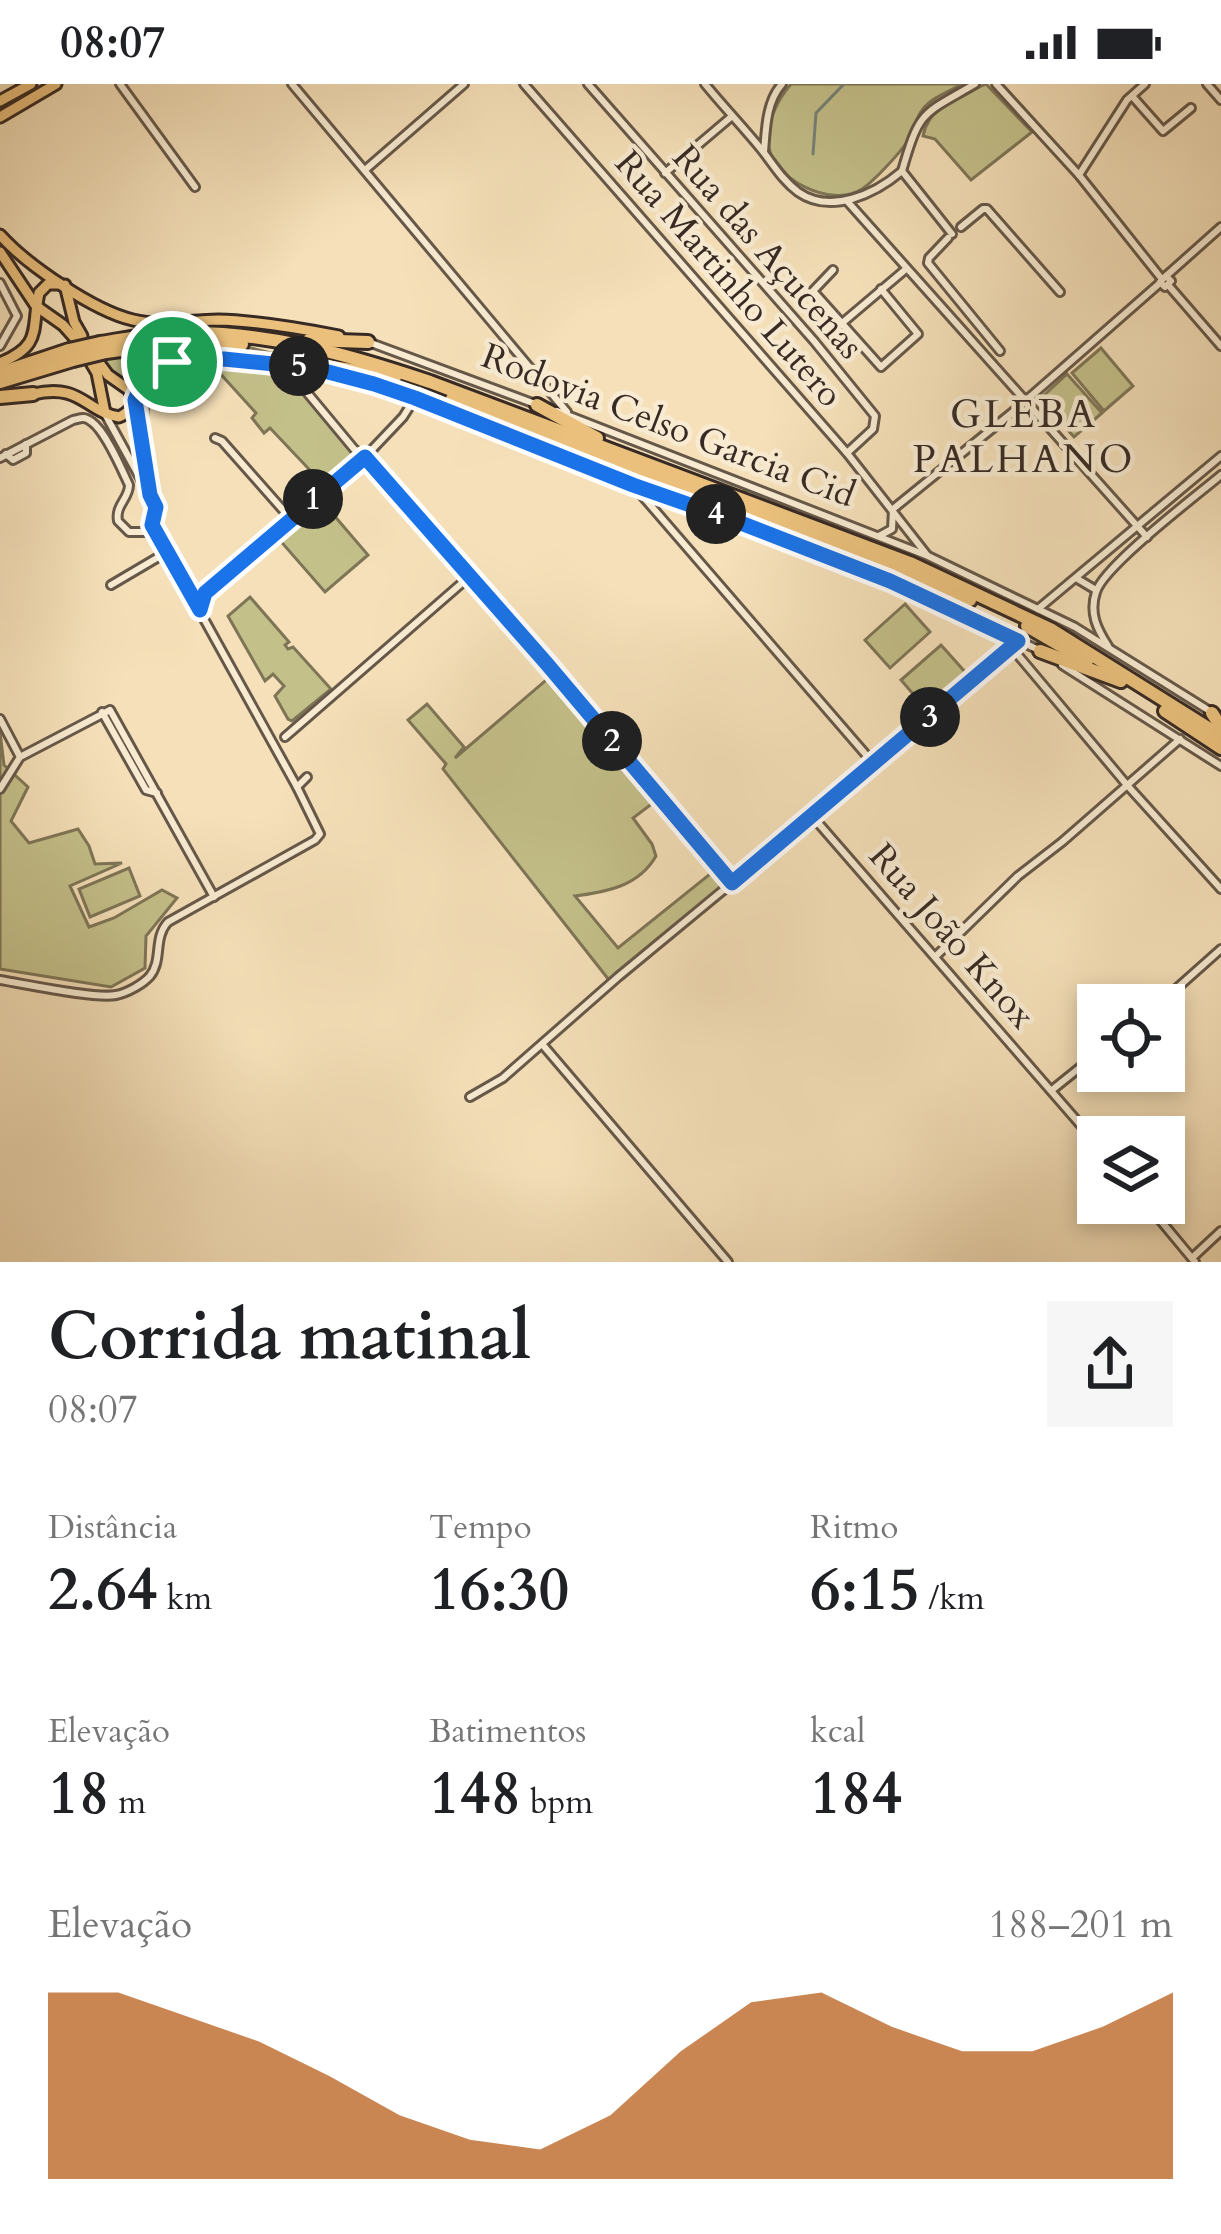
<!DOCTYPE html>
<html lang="pt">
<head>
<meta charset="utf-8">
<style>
	body { margin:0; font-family:Cardo,serif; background:#f6f6f6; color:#202124; height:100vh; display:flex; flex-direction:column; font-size:45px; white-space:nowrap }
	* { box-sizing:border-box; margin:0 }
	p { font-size:39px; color:#757577 }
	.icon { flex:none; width:66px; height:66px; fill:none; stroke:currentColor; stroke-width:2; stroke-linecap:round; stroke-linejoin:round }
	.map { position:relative; height:1178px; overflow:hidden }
	.drawer { display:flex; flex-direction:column; background:#fff; flex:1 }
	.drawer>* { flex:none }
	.buttons { position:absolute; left:1077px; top:900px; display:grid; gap:24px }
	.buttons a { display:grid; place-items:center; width:108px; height:108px; border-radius:0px; background:#fff; box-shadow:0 6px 18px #0003; font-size:60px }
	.pin { position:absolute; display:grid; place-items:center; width:102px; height:102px; color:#fff; margin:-51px; border:6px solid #fff; border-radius:50%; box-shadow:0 3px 12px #0007 }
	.km { position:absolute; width:60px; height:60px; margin:-30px; border-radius:50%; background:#222; color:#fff; font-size:33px; line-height:60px; text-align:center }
	.round { display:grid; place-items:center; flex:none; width:126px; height:126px; border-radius:0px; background:#f6f6f6 }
	.head { display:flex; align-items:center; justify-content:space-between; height:204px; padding:0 48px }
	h1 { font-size:66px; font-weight:600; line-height:90px }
	.metrics { display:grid; grid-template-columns:repeat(3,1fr); gap:18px; height:204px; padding:12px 48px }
	.metrics div { display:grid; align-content:center }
	.metrics b { font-size:60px; font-weight:600 }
	.metrics small { font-size:33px; font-weight:400 }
	.metrics p { font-size:33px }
	.chart { height:336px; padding:24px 48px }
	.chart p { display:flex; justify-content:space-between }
	.chart svg { width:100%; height:216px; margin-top:12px; fill:#b45309; opacity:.7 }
	.status { display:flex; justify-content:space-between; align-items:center; height:84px; padding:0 60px; background:#fff; direction:ltr }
	.status svg { height:33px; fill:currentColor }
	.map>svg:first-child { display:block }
</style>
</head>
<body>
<div class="status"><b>08:07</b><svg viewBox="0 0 49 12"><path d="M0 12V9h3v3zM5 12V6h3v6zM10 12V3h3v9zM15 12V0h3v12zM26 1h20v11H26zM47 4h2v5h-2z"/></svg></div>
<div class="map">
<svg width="1221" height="1178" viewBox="0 0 1221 1178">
	<rect width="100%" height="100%" fill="#f5e0b9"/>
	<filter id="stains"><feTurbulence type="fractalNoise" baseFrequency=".00167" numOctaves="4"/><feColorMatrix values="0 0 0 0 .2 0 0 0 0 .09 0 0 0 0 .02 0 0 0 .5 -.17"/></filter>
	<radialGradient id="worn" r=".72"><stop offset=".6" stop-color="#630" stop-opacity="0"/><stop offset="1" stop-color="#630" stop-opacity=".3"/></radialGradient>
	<g fill="#c4c08a" stroke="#7e7557" stroke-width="3">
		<path d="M791,0H962C950,7 931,14 923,25C915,34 914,49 907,58C899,70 874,97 862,105C832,125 770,95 768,58C767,37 778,15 791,0Z"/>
		<path d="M986,0L1032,48L971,96L935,55L923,52C929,21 960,12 986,0Z"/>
		<polygon points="211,263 251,264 283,272 171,275 148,288 135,308 108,286 101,275 145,267"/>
		<polygon points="1101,264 1133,302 1104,327 1072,289"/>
		<path d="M217,279L282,283L358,373L324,401L270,344L264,349L252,334L256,329L216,285C201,286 181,284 167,292C133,312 154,373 157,403L141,327C144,280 179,281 217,279Z"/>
		<polygon points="1067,290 1102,329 1074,353 1040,315"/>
		<polygon points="750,405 945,483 1069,545 1076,552 1075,557 740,409"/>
		<polygon points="320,415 368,471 325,508 277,453"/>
		<polygon points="250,513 289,558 285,561 288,565 293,563 331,605 292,637 288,635 275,612 284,602 273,590 265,597 228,532"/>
		<polygon points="905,520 930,548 890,584 865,556"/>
		<polygon points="941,561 966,589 926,625 901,596"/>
		<path d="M552,591L657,716L633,734L652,760L656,772C639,802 607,808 575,812L618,864L715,786L726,800L609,896L443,685L446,680L408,636L427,620L464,663L455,674Z"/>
		<polygon points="0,648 4,681 28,703 11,737 29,759 78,745 89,762 95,780 122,779 70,802 89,843 114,834 162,806 177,814 146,852 145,884 111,903 0,885"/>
		<polygon points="129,784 140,812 90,833 79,805"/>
	</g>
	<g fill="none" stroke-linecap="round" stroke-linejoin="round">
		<polyline stroke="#74827a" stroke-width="3" points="813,70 816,29 844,0"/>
		<defs>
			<g id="minor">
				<polyline points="120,0 195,103"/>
				<polyline points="292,0 567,328"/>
				<polyline points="524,0 847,369 927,471"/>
				<polyline points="588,0 814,257 875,332 873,345 847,369"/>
				<path d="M705,0C723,22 743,43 761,65C773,80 782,96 798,108C831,131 875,110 902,87"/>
				<polyline points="996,0 1079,91 1161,194"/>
				<polyline points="1207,0 1221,16"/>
				<polyline points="1132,12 1163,47 1191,24"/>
				<path d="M764,68C766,45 766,18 782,0"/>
				<polyline points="365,86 464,0"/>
				<path d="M902,87C920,25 922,31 975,0"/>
				<polyline points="902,87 952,150"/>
				<polyline points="665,89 731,33"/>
				<polyline points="1079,91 1127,16 1145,0"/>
				<polyline points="847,117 1147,453"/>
				<polyline points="961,143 983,125 987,125 1060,208"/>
				<polyline points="948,154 929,174 928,179 1000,267"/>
				<polyline points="833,186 813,207 881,283 918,250 881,205"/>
				<polyline points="1166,192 1221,143"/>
				<polygon points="1166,192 1171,197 1165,203 1160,198"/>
				<polyline points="0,199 17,232 0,262"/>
				<polyline points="1169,202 1221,262"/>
				<polyline points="841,240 906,185"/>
				<polyline points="371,259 538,321"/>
				<polyline points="285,282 354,365 372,378 731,799"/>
				<polyline points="334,289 415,314 608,391"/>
				<polyline points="136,320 150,408"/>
				<polyline points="557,327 928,472 1075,543 1213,629"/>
				<polyline points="215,354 222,357 290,434"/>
				<polyline points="6,370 13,376 26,369 26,360"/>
				<path d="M0,374L73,336C82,334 84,332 92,338C106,348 122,386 129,401C129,415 115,421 118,437L129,448H144L156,433V423L105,330"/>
				<polyline points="631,401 733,436 890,497 1041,567"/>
				<polyline points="633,401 874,680"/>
				<polyline points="879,452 892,445 893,425 1014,327 1160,199"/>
				<polyline points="1076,494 1096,506"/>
				<polyline points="111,501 167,468"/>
				<polyline points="1038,525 1221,372"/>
				<polyline points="200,527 205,509 365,373 403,333 415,314"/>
				<path d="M1108,562C1097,545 1089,529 1096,508C1104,482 1196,412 1221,391"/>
				<polyline points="1012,564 1127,701 1221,805"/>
				<polyline points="1062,581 1221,682"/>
				<polyline points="102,628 146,706 157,709"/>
				<polyline points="0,635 20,673"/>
				<polyline points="285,653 470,492"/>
				<polyline points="297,703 307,693"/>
				<polyline points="0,705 20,673 110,626 214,813"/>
				<polyline points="813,733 1098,1061"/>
				<polyline points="936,872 1018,792 1062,758 1180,655"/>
				<path d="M0,896C25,900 95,915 116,911C127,909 143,900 150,892C163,876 153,854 168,838L315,756L320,750L297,703L152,441"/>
				<polyline points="1158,921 1221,865"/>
				<polyline points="542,960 728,1178"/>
				<polyline points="1052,1006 1098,969"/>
				<polyline points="470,1013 503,994 618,893 813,732 1018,557"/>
				<polyline points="1146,1119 1195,1178"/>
				<polyline points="1192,1174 1221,1147"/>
			</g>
			<g id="major">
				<polyline points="0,17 31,0"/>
				<polyline points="0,33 56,0"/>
				<path d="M0,151C27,181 94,227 133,236C161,243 190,236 218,236C259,237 299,244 339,252"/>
				<polyline points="0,168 36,222 63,241 80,260 97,289 105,329"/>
				<polyline points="65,201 74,238 82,252"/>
				<polyline points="94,272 108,291 128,305 135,316"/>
				<path d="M0,279C43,261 31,246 39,209L48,200H60"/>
				<path d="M33,310C82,299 84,327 119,333C137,325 135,310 145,296C169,264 248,276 283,280"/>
			</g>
			<g id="highway">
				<polyline points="309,256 368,258"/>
				<path d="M100,259C121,256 143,251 165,250C256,244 344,269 430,298L910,479L1052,546L1221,652"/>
				<polyline points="106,268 180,258 242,260"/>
				<polyline points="283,280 320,281 395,293"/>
				<polyline points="0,289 69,266"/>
				<polyline points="0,298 73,276"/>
				<polyline points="0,313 33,310"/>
				<polyline points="452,315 925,496 970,516"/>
				<polyline points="537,321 597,354"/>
				<polyline points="588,373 633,401"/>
				<polyline points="1027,542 1087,577"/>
				<polyline points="1040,567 1121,597"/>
				<polyline points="1165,627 1221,664"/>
				<polyline points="1212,629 1221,643"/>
			</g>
		</defs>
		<use href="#minor" stroke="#665849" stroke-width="12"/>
		<use href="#major" stroke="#372a24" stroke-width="15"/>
		<use href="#highway" stroke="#372a24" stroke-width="18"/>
		<use href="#minor" stroke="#f8ebd2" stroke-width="6"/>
		<use href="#major" stroke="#eac07c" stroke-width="9"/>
		<use href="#highway" stroke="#eac07c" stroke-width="12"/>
		<defs>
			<g id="highway-bridge">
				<polyline points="69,266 100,259"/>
				<polyline points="73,276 106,268"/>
			</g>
		</defs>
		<use href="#highway-bridge" stroke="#372a24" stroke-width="18" stroke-linecap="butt"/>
		<use href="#highway-bridge" stroke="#eac07c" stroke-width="12"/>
	</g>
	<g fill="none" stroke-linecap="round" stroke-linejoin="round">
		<defs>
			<polygon id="route" points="224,275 313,284 374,300 415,314 633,401 733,436 890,497 1018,557 732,799 547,580 365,373 205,509 200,526 152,441 156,423 150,411 135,316 142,300 157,285 172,278"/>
		</defs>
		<use href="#route" stroke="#fff" stroke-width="24"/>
		<use href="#route" stroke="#1a73e8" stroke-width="15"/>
	</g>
	<g text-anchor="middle" stroke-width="9" stroke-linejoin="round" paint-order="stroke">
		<g font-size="36" fill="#372a24" stroke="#f8ebd2">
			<text transform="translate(769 167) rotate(49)" y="13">Rua das Açucenas</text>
			<text transform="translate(730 194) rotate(49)" y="13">Rua Martinho Lutero</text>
			<text transform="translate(669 340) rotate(21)" y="13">Rodovia Celso Garcia Cid</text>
			<text transform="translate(953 851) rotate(49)" y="13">Rua João Knox</text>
		</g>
		<g font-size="39" letter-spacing="3" fill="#372a24" stroke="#f8ebd2">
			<text x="1024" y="343">GLEBA<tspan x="1024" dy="45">PALHANO</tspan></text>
		</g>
	</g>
	<rect width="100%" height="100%" filter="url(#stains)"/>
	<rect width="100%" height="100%" fill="url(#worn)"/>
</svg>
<div class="buttons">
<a><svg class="icon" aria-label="locate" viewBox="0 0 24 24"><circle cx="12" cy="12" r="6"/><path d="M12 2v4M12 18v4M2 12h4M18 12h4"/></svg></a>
<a><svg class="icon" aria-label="layers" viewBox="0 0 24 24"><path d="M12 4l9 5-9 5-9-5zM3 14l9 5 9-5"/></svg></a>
</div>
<div class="pin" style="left:172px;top:278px;background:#1e9e55"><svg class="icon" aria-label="arrive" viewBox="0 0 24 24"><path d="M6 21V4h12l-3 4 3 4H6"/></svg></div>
<b class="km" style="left:313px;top:415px">1</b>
<b class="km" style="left:612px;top:657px">2</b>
<b class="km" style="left:930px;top:633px">3</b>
<b class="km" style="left:716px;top:430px">4</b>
<b class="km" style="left:299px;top:282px">5</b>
</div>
<section class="drawer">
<div class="head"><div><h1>Corrida matinal</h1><p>08:07</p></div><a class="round"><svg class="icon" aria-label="share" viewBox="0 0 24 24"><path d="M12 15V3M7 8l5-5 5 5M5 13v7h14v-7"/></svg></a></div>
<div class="metrics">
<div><p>Distância</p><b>2.64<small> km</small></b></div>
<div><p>Tempo</p><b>16:30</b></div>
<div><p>Ritmo</p><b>6:15<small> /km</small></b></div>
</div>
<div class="metrics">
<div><p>Elevação</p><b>18<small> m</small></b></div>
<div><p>Batimentos</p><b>148<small> bpm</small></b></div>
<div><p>kcal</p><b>184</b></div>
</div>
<div class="chart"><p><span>Elevação</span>188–201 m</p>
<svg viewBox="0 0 160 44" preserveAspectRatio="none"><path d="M0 44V6L10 6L20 11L30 16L40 23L50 31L60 36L70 38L80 31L90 18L100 8L110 6L120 13L130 18L140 18L150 13L160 6V44z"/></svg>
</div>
</section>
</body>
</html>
